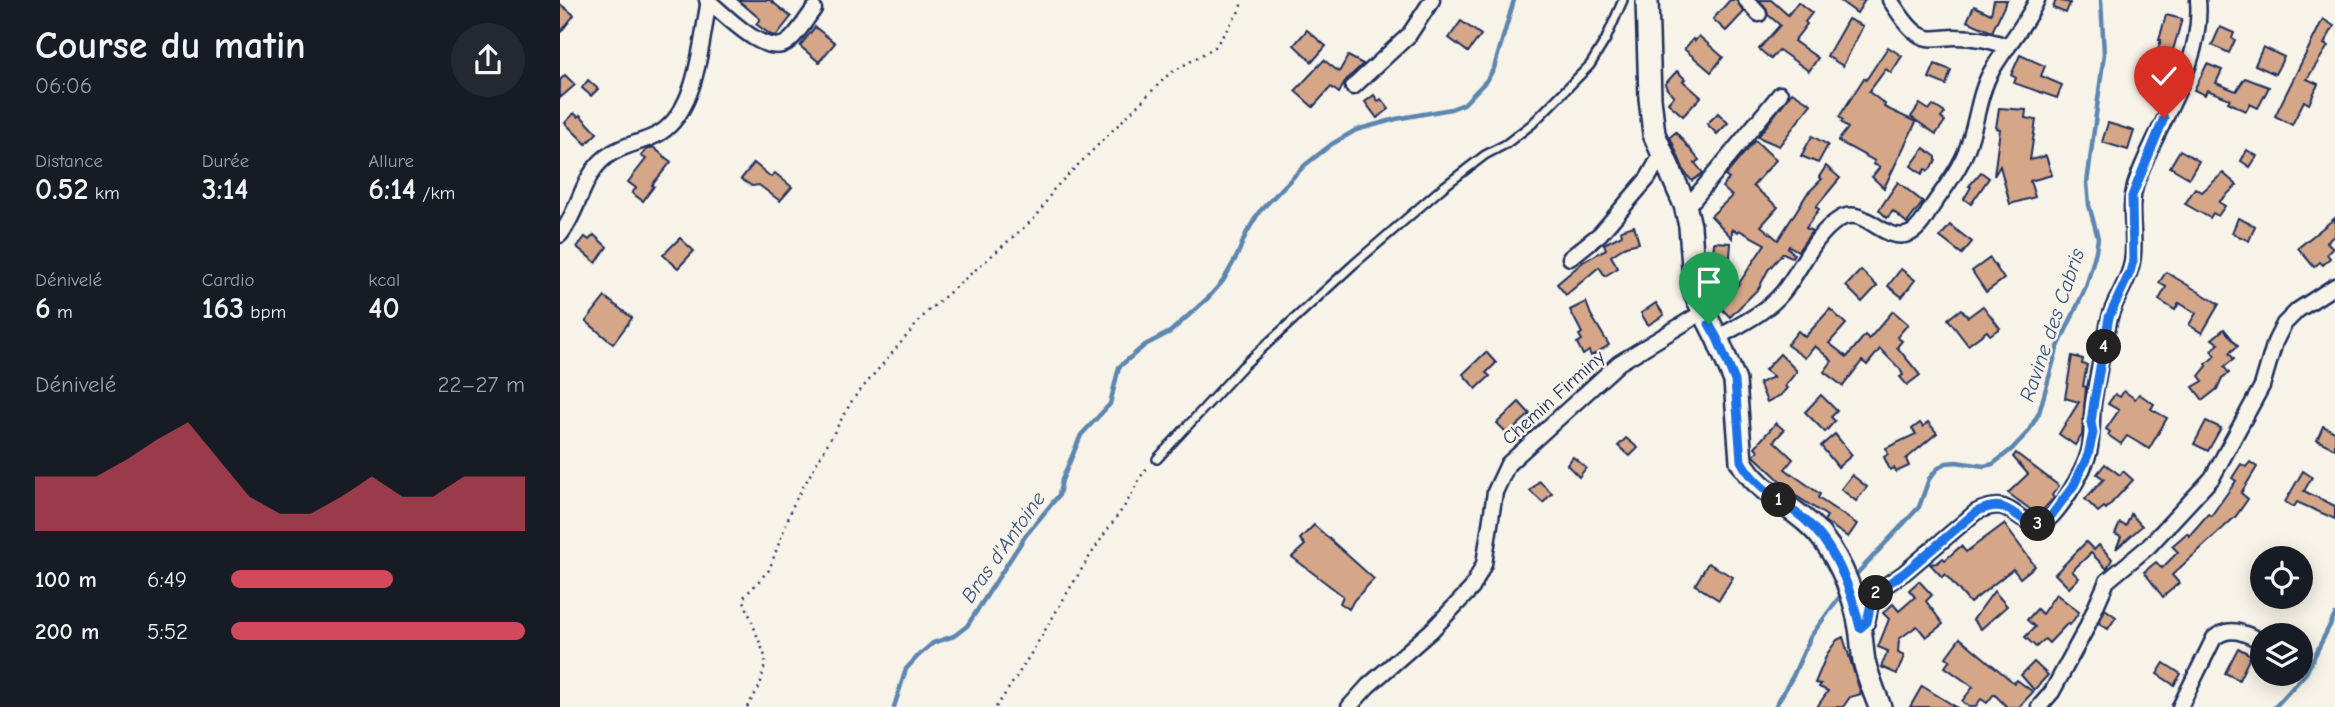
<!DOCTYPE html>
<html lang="fr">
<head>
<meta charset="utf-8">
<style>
	body { margin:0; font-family:"Comic Neue",sans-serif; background:#242831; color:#f1f3f6; height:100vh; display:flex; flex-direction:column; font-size:26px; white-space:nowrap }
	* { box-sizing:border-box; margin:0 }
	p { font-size:23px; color:#9ea1a6 }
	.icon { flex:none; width:38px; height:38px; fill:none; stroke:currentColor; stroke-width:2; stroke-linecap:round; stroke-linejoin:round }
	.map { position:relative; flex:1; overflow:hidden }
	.details { display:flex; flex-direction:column; background:#171b24; width:560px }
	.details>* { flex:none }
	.tools { position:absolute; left:1690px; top:546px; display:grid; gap:14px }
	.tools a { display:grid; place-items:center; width:63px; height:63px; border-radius:50%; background:#171b24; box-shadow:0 4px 18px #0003; font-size:35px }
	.pin { position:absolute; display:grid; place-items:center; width:60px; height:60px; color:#fff; margin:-72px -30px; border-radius:50% 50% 50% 0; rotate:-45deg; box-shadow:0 0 7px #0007 }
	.pin .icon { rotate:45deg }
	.km { position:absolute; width:35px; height:35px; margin:-18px; border-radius:50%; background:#222; color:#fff; font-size:19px; line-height:35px; text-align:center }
	.round { display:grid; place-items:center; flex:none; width:74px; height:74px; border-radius:37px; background:#242831 }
	.headline { display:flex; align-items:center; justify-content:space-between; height:119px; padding:0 35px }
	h1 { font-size:38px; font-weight:700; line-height:52px }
	.stats { display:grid; grid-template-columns:repeat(3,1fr); gap:10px; height:119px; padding:7px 35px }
	.stats div { display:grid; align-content:center }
	.stats b { font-size:30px; font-weight:700 }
	.stats small { font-size:19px; font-weight:400 }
	.stats p { font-size:19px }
	.chart { height:196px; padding:14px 35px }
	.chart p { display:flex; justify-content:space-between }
	.chart svg { width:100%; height:126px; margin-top:7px; fill:#d1495b; opacity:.7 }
	ul { padding:0 35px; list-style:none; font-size:23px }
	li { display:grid; grid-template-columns:112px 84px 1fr; align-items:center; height:52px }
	li i { height:18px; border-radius:9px; background:#d1495b }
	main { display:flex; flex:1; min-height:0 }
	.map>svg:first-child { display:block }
</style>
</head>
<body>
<main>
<section class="details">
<div class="headline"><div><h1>Course du matin</h1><p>06:06</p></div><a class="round"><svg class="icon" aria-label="share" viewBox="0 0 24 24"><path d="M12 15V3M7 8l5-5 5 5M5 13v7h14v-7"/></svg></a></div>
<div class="stats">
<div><p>Distance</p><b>0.52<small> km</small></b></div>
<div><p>Durée</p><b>3:14</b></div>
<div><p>Allure</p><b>6:14<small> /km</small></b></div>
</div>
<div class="stats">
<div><p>Dénivelé</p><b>6<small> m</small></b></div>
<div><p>Cardio</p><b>163<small> bpm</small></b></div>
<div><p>kcal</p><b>40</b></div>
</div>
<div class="chart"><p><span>Dénivelé</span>22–27 m</p>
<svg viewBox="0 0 160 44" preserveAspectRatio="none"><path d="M0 44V25L10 25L20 25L30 19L40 12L50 6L60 19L70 32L80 38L90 38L100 32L110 25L120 32L130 32L140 25L150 25L160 25V44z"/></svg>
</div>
<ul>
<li><b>100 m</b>6:49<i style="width:55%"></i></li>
<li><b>200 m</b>5:52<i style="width:100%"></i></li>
</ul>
</section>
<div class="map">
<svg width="1775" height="707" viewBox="0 0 1775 707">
	<rect width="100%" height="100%" fill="#f7f3e8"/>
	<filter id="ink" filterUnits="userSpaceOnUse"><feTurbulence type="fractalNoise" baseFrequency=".0143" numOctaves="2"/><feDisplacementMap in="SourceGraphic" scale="14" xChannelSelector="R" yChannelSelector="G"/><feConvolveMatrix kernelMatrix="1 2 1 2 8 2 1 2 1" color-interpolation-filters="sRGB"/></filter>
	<g filter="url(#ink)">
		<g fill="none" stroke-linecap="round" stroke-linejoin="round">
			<g stroke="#5c86b0" stroke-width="4.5">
				<polyline points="1292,579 1359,507 1369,479 1377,469 1386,463 1396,462 1424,466 1433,464 1452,449 1468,432 1479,413 1497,349 1526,287 1536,251 1538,238 1529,205 1527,183 1544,54 1541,0"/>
				<polyline points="334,707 346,669 358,656 373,643 394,636 407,626 466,535 499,495 502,480 521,435 550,404 559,367 585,345 610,332 648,298 663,281 677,256 686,234 699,212 745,165 772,144 796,130 836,119 891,109 904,104 927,80 934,68 954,0"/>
				<polyline points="1215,707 1233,676 1251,636 1283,592"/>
				<polyline points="1715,707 1746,673 1775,615"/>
			</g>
		</g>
		<g fill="#d5a687" stroke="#1b2f5e" stroke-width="2">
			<polygon points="178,0 210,0 231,17 216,36 211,35 196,24 200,19"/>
			<polygon points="1170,0 1176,0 1184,12 1166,31 1153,19"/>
			<polygon points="1199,0 1211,0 1228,15 1238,2 1252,13 1245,22 1247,24 1234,41 1258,58 1249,71 1219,50 1211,59 1199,49 1220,25 1208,15 1206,8"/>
			<polygon points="1279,0 1305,0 1297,13"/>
			<polygon points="1434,0 1447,0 1432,32 1407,21 1414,6 1431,14"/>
			<polygon points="1496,0 1510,3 1506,13 1493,8"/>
			<polygon points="0,4 14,15 0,33"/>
			<polygon points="1606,15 1622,19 1611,57 1614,58 1608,74 1591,68 1601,40 1599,40"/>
			<polygon points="1288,19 1303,26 1283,66 1267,56"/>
			<polygon points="1763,19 1774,26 1764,44 1768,46 1747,79 1758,84 1749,104 1744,101 1732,125 1715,116"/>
			<polygon points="901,21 921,35 908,52 889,38"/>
			<polygon points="255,27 275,43 259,62 240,46"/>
			<polygon points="1660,27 1674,33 1672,38 1675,40 1669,53 1652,45"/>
			<polygon points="747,30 766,46 752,62 734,45"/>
			<polygon points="1139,36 1163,57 1151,72 1124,49 1133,39 1135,41"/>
			<polygon points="1328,47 1342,56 1331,73 1326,69 1309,92 1325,104 1324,107 1356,122 1324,188 1312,177 1320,167 1313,164 1315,161 1278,141 1288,128 1281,122 1283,120 1279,117 1304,78 1306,80"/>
			<polygon points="1703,47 1724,57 1715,74 1695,65"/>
			<polygon points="1460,55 1485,66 1481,76 1502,85 1497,98 1454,83 1456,78 1451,75"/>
			<polygon points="788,56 803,64 786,80 779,93 771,87 753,107 735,91 764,60 779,72"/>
			<polygon points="1375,64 1391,70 1386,85 1369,78"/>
			<polygon points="1647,64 1662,70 1656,83 1676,91 1685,78 1709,87 1698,108 1690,104 1686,111 1668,102 1670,99 1647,90 1645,95 1634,90"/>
			<polygon points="1117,71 1125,79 1123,81 1141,97 1123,116 1108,103 1114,96 1107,89 1105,84"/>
			<polygon points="5,75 15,85 0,98 0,80"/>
			<polygon points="28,80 38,89 31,96 22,88"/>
			<polygon points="1232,92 1251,104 1219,146 1198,137"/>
			<polygon points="814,95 818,101 821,99 829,109 817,118 805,102"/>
			<polygon points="1360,104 1369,110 1373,105 1385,113 1381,118 1385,121 1376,134 1351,117"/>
			<polygon points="1439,108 1466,110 1465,118 1476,120 1470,160 1486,156 1492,175 1470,181 1475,197 1450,204 1440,166 1434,176 1440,129 1436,128"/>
			<polygon points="14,113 18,117 20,115 37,133 26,144 5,123"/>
			<polygon points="1158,113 1168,123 1157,134 1147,124"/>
			<polygon points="1548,123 1574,131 1568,150 1542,142"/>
			<polygon points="1116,132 1139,160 1135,163 1143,173 1132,181 1125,173 1110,137"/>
			<polygon points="1252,136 1268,145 1258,163 1241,156"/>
			<polygon points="1195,140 1216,160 1193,186 1218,207 1201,226 1218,240 1247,194 1262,179 1259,177 1266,166 1280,178 1256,207 1259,209 1246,228 1252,231 1238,251 1229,246 1228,248 1234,254 1232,257 1223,253 1208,270 1199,288 1170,317 1162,309 1205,244 1179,230 1178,232 1172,229 1172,238 1151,216 1172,196 1162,187 1169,179 1165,176"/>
			<polygon points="93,147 111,162 92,185 94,186 83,201 72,193 76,188 68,182 86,159 81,156 86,150"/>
			<polygon points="1364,148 1376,157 1376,161 1368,171 1365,169 1362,174 1351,166"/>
			<polygon points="1620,150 1639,161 1629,178 1610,167"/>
			<polygon points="1687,150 1697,156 1690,167 1681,161"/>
			<polygon points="194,163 211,177 215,173 232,187 220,201 199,185 192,186 181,179"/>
			<polygon points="1421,172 1429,178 1411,204 1404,199 1411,187 1409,186"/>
			<polygon points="1663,173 1677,185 1659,202 1665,206 1658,216 1653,213 1650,218 1625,204 1635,188 1642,192"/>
			<polygon points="1338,182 1363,202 1347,223 1333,211 1327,218 1319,210"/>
			<polygon points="1678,218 1695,226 1689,241 1672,233"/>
			<polygon points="1775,218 1775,235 1767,242 1773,248 1767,254 1770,258 1763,265 1760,262 1754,267 1738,248"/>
			<polygon points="1390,225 1412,242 1402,254 1380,237"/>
			<polygon points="1074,226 1079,243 1066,246 1051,256 1058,268 1045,276 1039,267 1006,295 997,284 1023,262 1046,249 1044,244 1062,235 1061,230"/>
			<polygon points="34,235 47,247 36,263 17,247 25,237 29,240"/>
			<polygon points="120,238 134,251 118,268 103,255"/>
			<polygon points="1154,242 1171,243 1169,271 1152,269"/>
			<polygon points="1430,258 1444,279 1426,292 1412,271"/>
			<polygon points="1341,269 1355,280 1342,297 1328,286"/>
			<polygon points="1301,270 1317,286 1302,302 1286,286"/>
			<polygon points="1606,272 1659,304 1642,333 1629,325 1636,313 1619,303 1615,310 1599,300 1606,287 1599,283"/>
			<polygon points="45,297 72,318 53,344 26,321"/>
			<polygon points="1026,302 1031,315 1049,345 1031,356 1029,351 1023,355 1017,343 1022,340 1019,335 1022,333 1010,310"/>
			<polygon points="1096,303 1104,315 1088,325 1081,313"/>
			<polygon points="1423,306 1440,328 1430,335 1427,331 1408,345 1388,319 1401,309 1408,317"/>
			<polygon points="1270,309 1286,324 1269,343 1287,357 1305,335 1309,339 1333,311 1348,324 1337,337 1342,341 1337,347 1360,375 1347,385 1340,377 1343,375 1340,369 1320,349 1307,365 1302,361 1283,386 1264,372 1272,361 1255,346 1245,358 1227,345 1238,331 1245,337"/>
			<polygon points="1664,329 1678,346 1669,353 1674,359 1664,367 1669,373 1662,378 1657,389 1643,400 1633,387 1643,381 1639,376 1647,366 1646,364 1655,356 1651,350 1659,344 1652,339"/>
			<polygon points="926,352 936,363 926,373 930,376 916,389 903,374"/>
			<polygon points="1220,354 1237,371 1225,386 1227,388 1221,395 1207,402 1199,383 1214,377 1205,370"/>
			<polygon points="1512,356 1523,359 1522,364 1527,365 1523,386 1526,387 1522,435 1515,445 1499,434 1519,402 1505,398"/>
			<polygon points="1564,391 1575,399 1579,394 1594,404 1591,409 1607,418 1589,449 1567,436 1561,444 1548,435 1550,432 1546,429 1559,410 1548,404 1555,394 1560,397"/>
			<polygon points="1261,395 1277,411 1271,417 1275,421 1265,432 1245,412"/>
			<polygon points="959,402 970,414 948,434 937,423"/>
			<polygon points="1646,421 1661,428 1648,451 1634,444"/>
			<polygon points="1368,422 1377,433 1346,459 1349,466 1336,472 1334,468 1330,470 1324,457 1328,454 1326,448 1356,434 1352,429 1360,423 1363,427"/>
			<polygon points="1216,423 1224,430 1214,441 1233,459 1225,469 1260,494 1258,498 1297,524 1288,537 1264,521 1267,516 1227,490 1228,488 1194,456 1198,450 1195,447"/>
			<polygon points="1763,426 1775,432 1775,449 1757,440"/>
			<polygon points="1275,434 1292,455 1278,467 1261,446"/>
			<polygon points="1066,438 1078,448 1070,456 1058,446"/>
			<polygon points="1456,453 1499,486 1492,495 1494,498 1478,515 1448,493 1468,474 1453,457"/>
			<polygon points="1013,457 1026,468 1019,477 1007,465"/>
			<polygon points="1690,462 1697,467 1681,493 1688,499 1676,516 1612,575 1619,583 1603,597 1584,572 1596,562 1602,568 1618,552 1612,546 1627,533 1629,536 1648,514 1651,516 1676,481 1672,478 1681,464 1686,467"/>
			<polygon points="1545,464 1560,475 1563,471 1573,480 1546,509 1544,507 1538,512 1525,499 1544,479 1537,474"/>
			<polygon points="1743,471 1752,477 1744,491 1775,506 1775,519 1737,502 1734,507 1725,502"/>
			<polygon points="1292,475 1307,487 1296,501 1281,489"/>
			<polygon points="979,481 992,493 983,503 970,491"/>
			<polygon points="1571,514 1582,526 1556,549 1561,537 1555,534 1560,523 1566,526"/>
			<polygon points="1444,524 1475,566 1460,578 1453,569 1410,603 1385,574 1382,577 1370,564 1377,563 1383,558 1385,560 1401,546 1406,552"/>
			<polygon points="754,525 814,579 794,600 789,609 780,603 783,596 732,557 745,545 740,539"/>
			<polygon points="1526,542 1534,550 1539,545 1552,559 1547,569 1531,553 1512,571 1519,578 1509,588 1495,574"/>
			<polygon points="1148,563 1173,577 1159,600 1135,585"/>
			<polygon points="1359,581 1372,595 1366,601 1383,624 1366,637 1357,626 1339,639 1338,653 1344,656 1337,674 1321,667 1328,651 1318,647 1329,619 1323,613 1333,604 1339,611 1355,597 1349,590"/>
			<polygon points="1434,591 1447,606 1421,629 1413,620"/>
			<polygon points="1496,594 1519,612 1510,625 1508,623 1489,643 1485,639 1476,647 1465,637 1475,627 1467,620 1477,609 1482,614"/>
			<polygon points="1545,609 1556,617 1548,629 1539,623"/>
			<polygon points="1283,637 1301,694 1290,697 1283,707 1257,707 1268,691 1259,687 1261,684 1255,683 1267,654 1277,640"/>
			<polygon points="1400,638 1454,683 1457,680 1473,692 1459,707 1447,707 1434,694 1427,703 1421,699 1415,707 1409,707 1402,701 1413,687 1385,667 1390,660 1386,657"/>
			<polygon points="1678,648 1691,655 1679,680 1665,673"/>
			<polygon points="1474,662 1488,675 1474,690 1461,675"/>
			<polygon points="1604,663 1621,674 1614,685 1597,674"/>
			<polygon points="1362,686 1396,707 1350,707"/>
		</g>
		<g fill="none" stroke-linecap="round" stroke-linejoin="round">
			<defs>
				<polyline id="service" points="597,459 683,366 794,264 882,188 925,155 946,144 972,124 1030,65 1046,39 1063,0"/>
				<g id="minor">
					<path d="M147,0C164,13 204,57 226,43C237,36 246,19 254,9"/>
					<polyline points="1186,0 1199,14"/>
					<path d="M1330,0C1338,11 1346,26 1358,34C1369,42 1382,37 1395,37C1413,37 1432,40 1448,47"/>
					<polyline points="793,87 849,35 872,0"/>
					<polyline points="1125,205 1134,199 1220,94"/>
					<path d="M0,235C19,212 22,175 46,157C62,144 84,143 100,133C138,109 141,41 149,0"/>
					<polyline points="1010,258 1040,234 1088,178 1097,162 1104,157"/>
					<path d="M1157,338C1179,325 1206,313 1223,292C1241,270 1253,236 1278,220C1305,202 1323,246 1351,233C1360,228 1366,217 1371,208C1384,189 1399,170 1407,149C1417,124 1418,95 1431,72C1445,47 1465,26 1477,0"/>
					<path d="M1300,628L1307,622L1313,594L1344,573L1416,512C1452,495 1450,520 1480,525C1498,517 1524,471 1529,452C1533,436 1531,421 1533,404C1537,377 1543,349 1549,321C1553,300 1569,283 1572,262C1577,236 1567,210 1576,183C1596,124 1644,66 1638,0"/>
					<polyline points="789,707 808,686 872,630 912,588 924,564 935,492 948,464 1059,363 1143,312"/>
					<polyline points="1479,707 1492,692 1526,629 1547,581 1589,546 1652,478 1702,386 1715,342 1724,324 1738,310 1775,286"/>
					<path d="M1620,707L1654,638C1671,625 1685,633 1703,642"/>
				</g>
				<path id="secondary" d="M1087,0L1090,98L1094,134L1125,205L1130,226L1135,294L1157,338L1175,381L1181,461C1199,495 1240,508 1263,539C1282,563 1295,598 1300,628C1302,639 1302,650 1304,661C1308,677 1314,692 1320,707"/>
			</defs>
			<use href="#service" stroke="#1b2f5e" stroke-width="12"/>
			<use href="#minor" stroke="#1b2f5e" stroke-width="19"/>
			<use href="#secondary" stroke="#1b2f5e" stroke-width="26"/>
			<g stroke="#1b2f5e" stroke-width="2.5" stroke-dasharray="2 5" stroke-linecap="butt">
				<polyline points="187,707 200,686 206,659 183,598 209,570 234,503 293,399 367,312 477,216 494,189 609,74 655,47 678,13 683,0"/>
				<path d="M436,707C482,642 516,570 564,507C573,494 578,477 589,466"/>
			</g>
			<use href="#service" stroke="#f7f3e8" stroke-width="7"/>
			<use href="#minor" stroke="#f7f3e8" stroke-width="14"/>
			<use href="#secondary" stroke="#f7f3e8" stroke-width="21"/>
		</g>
	</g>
	<g fill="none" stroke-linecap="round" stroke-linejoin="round" filter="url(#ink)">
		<defs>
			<path id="route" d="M1149,324L1157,338L1175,381L1181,461C1195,487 1222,501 1244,519C1276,546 1291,589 1300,628L1307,622L1313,594L1344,573L1416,512C1452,495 1450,521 1480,525L1491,516L1514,485L1528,455L1533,433L1531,422L1534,401L1549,317L1570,272L1573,261L1572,196L1604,118"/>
		</defs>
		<use href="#route" stroke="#fff" stroke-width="14"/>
		<use href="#route" stroke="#1a73e8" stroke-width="9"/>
	</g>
	<g text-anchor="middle" stroke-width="5" stroke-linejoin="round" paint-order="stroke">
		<g font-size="19" fill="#1b2f5e" stroke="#f7f3e8">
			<text transform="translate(993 397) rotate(-42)" y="7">Chemin Firminy</text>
		</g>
		<g font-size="21" font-style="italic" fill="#365380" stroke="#f7f3e8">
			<text transform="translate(1492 325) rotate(-71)" y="7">Ravine des Cabris</text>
			<text transform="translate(443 547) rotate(-55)" y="7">Bras d'Antoine</text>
		</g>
	</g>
</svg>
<div class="tools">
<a><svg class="icon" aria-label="locate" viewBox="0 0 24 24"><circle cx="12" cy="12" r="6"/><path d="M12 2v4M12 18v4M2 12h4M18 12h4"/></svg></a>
<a><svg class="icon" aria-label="layers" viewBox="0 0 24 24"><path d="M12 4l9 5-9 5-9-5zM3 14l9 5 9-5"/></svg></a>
</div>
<div class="pin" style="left:1149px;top:324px;background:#1e9e55"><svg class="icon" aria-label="arrive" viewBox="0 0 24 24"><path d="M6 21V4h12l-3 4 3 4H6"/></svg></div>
<div class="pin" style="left:1604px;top:118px;background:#d93025"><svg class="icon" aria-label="check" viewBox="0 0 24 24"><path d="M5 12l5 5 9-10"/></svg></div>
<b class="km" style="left:1219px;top:500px">1</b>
<b class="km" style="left:1316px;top:593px">2</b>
<b class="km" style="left:1478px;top:524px">3</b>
<b class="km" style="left:1544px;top:347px">4</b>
</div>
</main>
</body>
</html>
